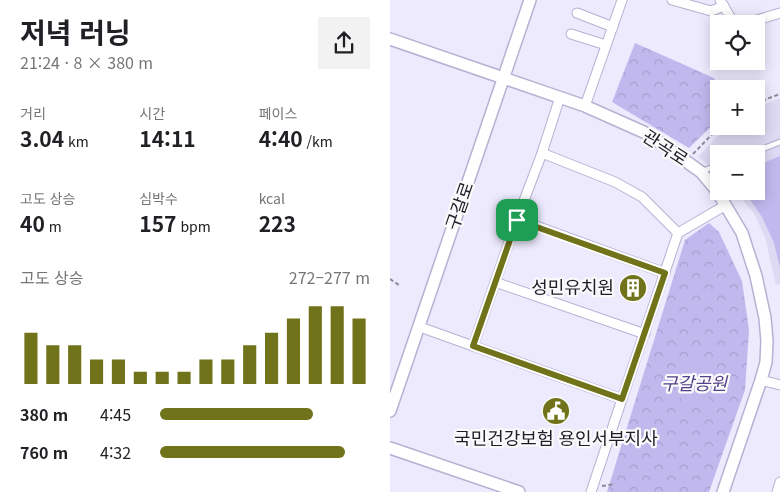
<!DOCTYPE html>
<html lang="ko">
<head>
<meta charset="utf-8">
<style>
	body { margin:0; font-family:Georgia,"Noto Sans KR",serif; background:#f2f2f2; color:#202124; height:100vh; display:flex; flex-direction:column; font-size:19px; white-space:nowrap }
	* { box-sizing:border-box; margin:0 }
	p { font-size:16px; color:#757577 }
	.icon { flex:none; width:28px; height:28px; fill:none; stroke:currentColor; stroke-width:2; stroke-linecap:round; stroke-linejoin:round }
	.map { position:relative; flex:1; overflow:hidden }
	.side { display:flex; flex-direction:column; background:#fff; width:390px }
	.side>* { flex:none }
	.tools { position:absolute; left:320px; top:15px; display:grid; gap:10px }
	.tools a { display:grid; place-items:center; width:55px; height:55px; border-radius:0px; background:#fff; box-shadow:0 2px 12px #0003; font-size:25px }
	.pin { position:absolute; display:grid; place-items:center; width:42px; height:42px; color:#fff; margin:-21px; border-radius:10px; box-shadow:0 2px 8px #0006 }
	.round { display:grid; place-items:center; flex:none; width:52px; height:52px; border-radius:0px; background:#f2f2f2 }
	.summary { display:flex; align-items:center; justify-content:space-between; height:85px; padding:0 20px }
	h1 { font-size:28px; font-weight:700; line-height:38px }
	.figures { display:grid; grid-template-columns:repeat(3,1fr); gap:8px; height:85px; padding:5px 20px }
	.figures div { display:grid; align-content:center }
	.figures b { font-size:21px; font-weight:700 }
	.figures small { font-size:14px; font-weight:400 }
	.figures p { font-size:14px }
	.chart { height:140px; padding:10px 20px }
	.chart p { display:flex; justify-content:space-between }
	.chart svg { width:100%; height:90px; margin-top:5px; stroke:#70731a; stroke-width:6 }
	ul { padding:0 20px; list-style:none; font-size:16px }
	li { display:grid; grid-template-columns:80px 60px 1fr; align-items:center; height:38px }
	li i { height:12px; border-radius:6px; background:#70731a }
	main { display:flex; flex:1; min-height:0 }
	.map>svg:first-child { display:block }
</style>
</head>
<body>
<main>
<section class="side">
<div class="summary"><div><h1>저녁 러닝</h1><p>21:24 · 8 × 380 m</p></div><a class="round"><svg class="icon" aria-label="share" viewBox="0 0 24 24"><path d="M12 15V3M7 8l5-5 5 5M5 13v7h14v-7"/></svg></a></div>
<div class="figures">
<div><p>거리</p><b>3.04<small> km</small></b></div>
<div><p>시간</p><b>14:11</b></div>
<div><p>페이스</p><b>4:40<small> /km</small></b></div>
</div>
<div class="figures">
<div><p>고도 상승</p><b>40<small> m</small></b></div>
<div><p>심박수</p><b>157<small> bpm</small></b></div>
<div><p>kcal</p><b>223</b></div>
</div>
<div class="chart"><p><span>고도 상승</span>272–277 m</p>
<svg viewBox="0 0 160 44" preserveAspectRatio="none"><path d="M5 44V19M15 44V25M25 44V25M35 44V32M45 44V32M55 44V38M65 44V38M75 44V38M85 44V32M95 44V32M105 44V25M115 44V19M125 44V12M135 44V6M145 44V6M155 44V12"/></svg>
</div>
<ul>
<li><b>380 m</b>4:45<i style="width:73%"></i></li>
<li><b>760 m</b>4:32<i style="width:88%"></i></li>
</ul>
</section>
<div class="map">
<svg width="390" height="492" viewBox="0 0 390 492">
	<defs>
		<pattern id="park-crowns" width="20" height="18" patternUnits="userSpaceOnUse" patternTransform="scale(1.25)"><rect width="20" height="18" fill="#c1b9ee"/><path d="M2 6a3 3 0 1 1 6 0M12 15a3 3 0 1 1 6 0" fill="none" stroke="#a59fcc"/></pattern>
	</defs>
	<rect width="100%" height="100%" fill="#edeafe"/>
	<polygon fill="#dedaf3" points="390,98 390,284 386,285 375,237 363,212 345,191 366,191 366,154 329,154 329,173 308,157 337,126 366,126 366,108"/>
	<g fill="url(#park-crowns)">
		<polygon points="245,43 324,78 329,89 329,119 299,148 222,102"/>
		<polygon points="319,223 329,232 352,281 359,330 355,390 319,492 217,492 295,240"/>
	</g>
	<g fill="#c1b9ee">
		<polygon points="390,156 390,268 384,243 372,217 354,191 366,191 366,166"/>
		<polygon points="314,358 319,405 292,408 287,361"/>
	</g>
	<g fill="none" stroke-linecap="round" stroke-linejoin="round">
		<defs>
			<g id="service">
				<polyline points="359,154 390,142"/>
				<polyline points="312,171 329,165"/>
			</g>
			<g id="minor">
				<polyline points="282,0 321,11 334,6"/>
				<polyline points="330,0 342,20 357,23 390,13"/>
				<polyline points="187,13 223,27"/>
				<polyline points="181,34 216,45"/>
				<polyline points="195,106 232,0"/>
				<polyline points="152,153 170,97"/>
				<polyline points="127,219 275,273"/>
				<polyline points="288,233 232,399 83,346 127,219 152,153 225,182 252,197 288,233 336,205"/>
				<polyline points="105,282 255,334"/>
				<polyline points="30,327 83,346"/>
				<polyline points="371,380 390,385"/>
				<polyline points="201,492 232,399"/>
				<polyline points="387,492 390,482"/>
			</g>
			<g id="tertiary">
				<polyline points="0,39 195,106 258,134 311,172 327,191 352,233 366,276 375,318 377,341 376,362 371,380 333,492"/>
				<polyline points="0,411 140,0"/>
				<polyline points="0,448 129,492"/>
			</g>
		</defs>
		<use href="#service" stroke="#b6b1d2" stroke-width="7"/>
		<use href="#minor" stroke="#b6b1d2" stroke-width="11"/>
		<use href="#tertiary" stroke="#b6b1d2" stroke-width="14"/>
		<g stroke="#8c8a9a" stroke-width="2" stroke-dasharray="4 2.5" stroke-linecap="butt">
			<polyline points="366,103 390,94"/>
			<polyline points="303,154 330,126"/>
			<polyline points="0,279 9,285"/>
			<polyline points="212,486 225,484"/>
		</g>
		<use href="#service" stroke="#fff" stroke-width="4.5"/>
		<use href="#minor" stroke="#fff" stroke-width="9"/>
		<use href="#tertiary" stroke="#fff" stroke-width="11"/>
	</g>
	<g fill="none" stroke-linecap="round" stroke-linejoin="round">
		<defs>
			<polygon id="route" points="127,220 275,273 232,399 83,346"/>
		</defs>
		<use href="#route" stroke="#fff" stroke-width="10"/>
		<use href="#route" stroke="#70731a" stroke-width="6"/>
	</g>
	<defs>
		<symbol id="building-disc" viewBox="-11 -11 22 22"><circle r="9.5" fill="#70731a" stroke="#fafafa"/><path d="M-4-6H4V6H1V3H-1V6H-4ZM-2.5-4.3h1.7v1.8h-1.7ZM.8-4.3h1.7v1.8H.8ZM-2.5-1h1.7V.8h-1.7ZM.8-1h1.7V.8H.8Z" fill="#fff"/></symbol>
		<symbol id="civic-disc" viewBox="-11 -11 22 22"><circle r="9.5" fill="#70731a" stroke="#fafafa"/><path d="M-.6-6.5H3V-4.5H.6V-3L4-1V1h2V6H-6V1h2V-1L-.6-3ZM-1.2 2.5V6h2.4V2.5Z" fill="#fff"/></symbol>
	</defs>
	<g fill-rule="evenodd">
		<use href="#building-disc" x="227" y="272" width="32" height="32"/>
		<use href="#civic-disc" x="150" y="395" width="32" height="32"/>
	</g>
	<g text-anchor="middle" stroke-width="4.5" stroke-linejoin="round" paint-order="stroke">
		<g font-size="18" fill="#1f1d29" stroke="#fafafa">
			<text transform="translate(275 148) rotate(33)" y="6">관곡로</text>
			<text transform="translate(70 206) rotate(-71)" y="6">구갈로</text>
		</g>
		<g font-size="18" fill="#1f1d29" stroke="#fafafa" text-anchor="end">
			<text x="224" y="294">성민유치원</text>
			<text x="166" y="445" text-anchor="middle">국민건강보험 용인서부지사</text>
		</g>
		<g font-size="18" font-style="italic" fill="#52418b" stroke="#fafafa">
			<text x="304" y="390">구갈공원</text>
		</g>
	</g>
</svg>
<div class="tools">
<a><svg class="icon" aria-label="locate" viewBox="0 0 24 24"><circle cx="12" cy="12" r="6"/><path d="M12 2v4M12 18v4M2 12h4M18 12h4"/></svg></a>
<a>+</a>
<a>−</a>
</div>
<div class="pin" style="left:127px;top:220px;background:#1e9e55"><svg class="icon" aria-label="arrive" viewBox="0 0 24 24"><path d="M6 21V4h12l-3 4 3 4H6"/></svg></div>
</div>
</main>
</body>
</html>
